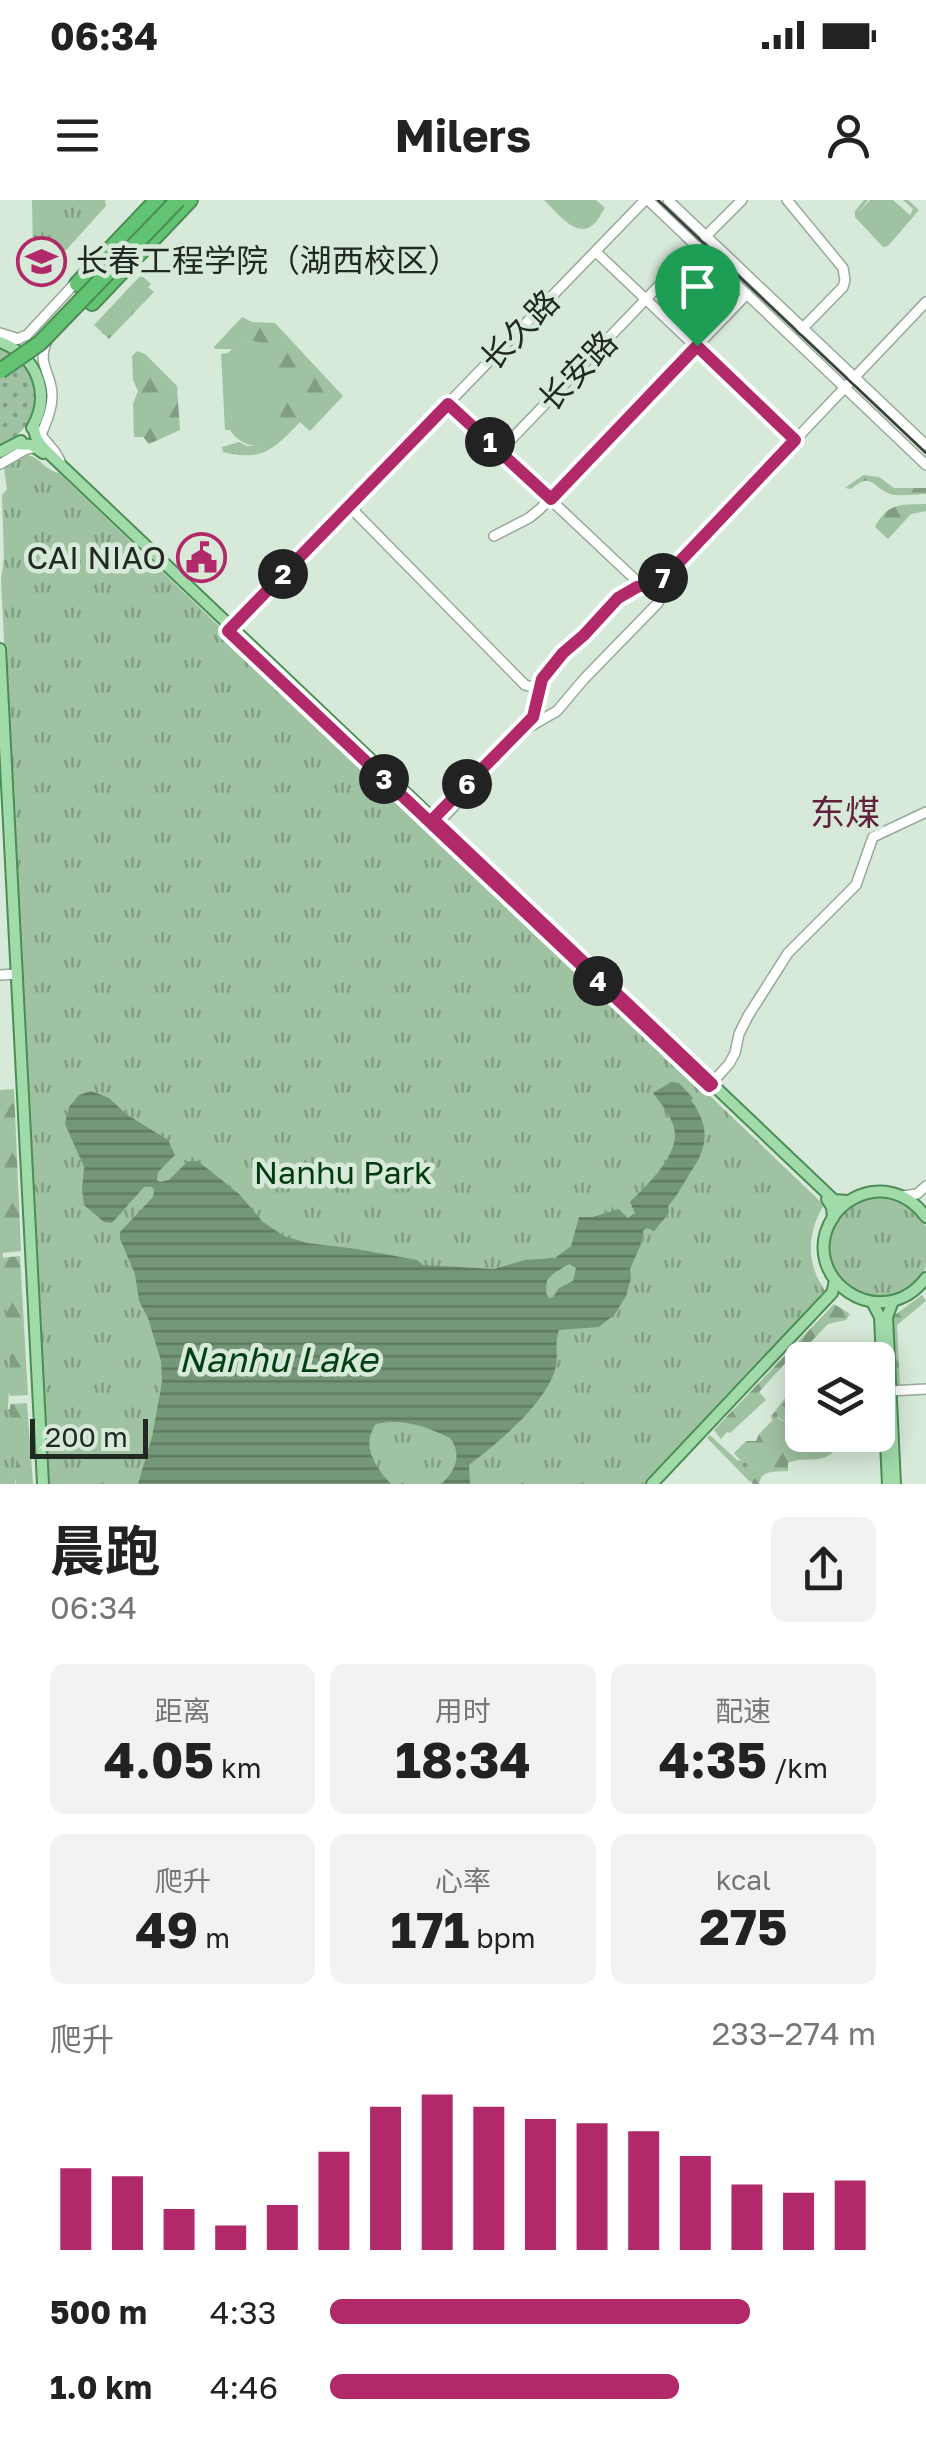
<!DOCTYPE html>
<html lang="zh">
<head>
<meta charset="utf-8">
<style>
	body { margin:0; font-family:"Golos Text","Noto Sans SC",sans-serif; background:#f2f2f2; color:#222; height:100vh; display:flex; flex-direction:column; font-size:38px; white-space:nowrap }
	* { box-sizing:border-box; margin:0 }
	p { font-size:32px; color:#767676 }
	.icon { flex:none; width:55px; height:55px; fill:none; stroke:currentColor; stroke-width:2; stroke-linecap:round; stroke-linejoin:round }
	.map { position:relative; height:1284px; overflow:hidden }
	.panel { display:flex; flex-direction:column; background:#fff; flex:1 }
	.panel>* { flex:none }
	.buttons { position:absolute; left:785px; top:1142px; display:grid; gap:20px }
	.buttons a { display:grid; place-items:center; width:110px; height:110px; border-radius:15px; background:#fff; box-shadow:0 5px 25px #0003; font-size:50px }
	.scale { position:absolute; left:30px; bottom:25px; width:118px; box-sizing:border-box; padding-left:10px; border:5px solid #222923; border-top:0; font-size:28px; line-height:35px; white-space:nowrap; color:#222923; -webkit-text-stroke:8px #d7e9d8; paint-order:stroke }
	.pin { position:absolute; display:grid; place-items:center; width:85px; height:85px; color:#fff; margin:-102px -42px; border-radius:50% 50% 50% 0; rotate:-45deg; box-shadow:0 0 10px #0007 }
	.pin .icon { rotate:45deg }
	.km { position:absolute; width:50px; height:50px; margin:-25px; border-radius:50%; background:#222; color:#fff; font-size:28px; line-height:50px; text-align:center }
	.round { display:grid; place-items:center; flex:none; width:105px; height:105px; border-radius:15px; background:#f2f2f2 }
	.headline { display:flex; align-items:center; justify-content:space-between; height:170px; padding:0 50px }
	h1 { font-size:55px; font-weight:700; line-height:75px }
	.metrics { display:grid; grid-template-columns:repeat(3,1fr); gap:15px; height:170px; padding:10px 50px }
	.metrics div { display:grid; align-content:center; border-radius:15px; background:#f2f2f2; text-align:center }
	.metrics b { font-size:50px; font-weight:700 }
	.metrics small { font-size:28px; font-weight:400 }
	.metrics p { font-size:28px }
	.chart { height:280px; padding:20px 50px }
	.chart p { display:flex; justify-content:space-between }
	.chart svg { width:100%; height:180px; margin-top:10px; stroke:#b22969; stroke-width:6 }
	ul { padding:0 50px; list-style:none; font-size:32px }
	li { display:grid; grid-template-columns:160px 120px 1fr; align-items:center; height:75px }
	li i { height:25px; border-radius:12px; background:#b22969 }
	.status { display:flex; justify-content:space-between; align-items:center; height:70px; padding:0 50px; background:#fff; direction:ltr }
	.status svg { height:28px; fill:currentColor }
	header { display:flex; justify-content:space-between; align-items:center; height:130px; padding:0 50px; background:#fff; font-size:45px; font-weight:700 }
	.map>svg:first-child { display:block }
</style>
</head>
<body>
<div class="status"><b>06:34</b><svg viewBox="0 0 49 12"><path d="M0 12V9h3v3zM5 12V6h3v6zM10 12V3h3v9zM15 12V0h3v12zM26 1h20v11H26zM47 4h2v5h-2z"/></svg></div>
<header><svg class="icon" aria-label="menu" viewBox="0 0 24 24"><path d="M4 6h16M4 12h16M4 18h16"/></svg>Milers<svg class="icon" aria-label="person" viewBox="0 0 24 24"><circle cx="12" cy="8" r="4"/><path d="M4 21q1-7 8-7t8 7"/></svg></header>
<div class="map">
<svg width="926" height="1284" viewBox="0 0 926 1284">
	<defs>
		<pattern id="grass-dots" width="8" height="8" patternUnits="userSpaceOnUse" patternTransform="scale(2.5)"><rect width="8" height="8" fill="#9fc2a2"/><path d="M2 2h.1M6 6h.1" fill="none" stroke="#819e84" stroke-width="1.8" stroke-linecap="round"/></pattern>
		<pattern id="forest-firs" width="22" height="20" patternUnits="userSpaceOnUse" patternTransform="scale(2.5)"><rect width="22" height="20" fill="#9fc2a2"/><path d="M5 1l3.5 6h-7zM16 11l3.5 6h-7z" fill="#819e84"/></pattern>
		<pattern id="park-tufts" width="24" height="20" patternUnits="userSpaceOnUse" patternTransform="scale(2.5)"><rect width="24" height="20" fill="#9fc2a2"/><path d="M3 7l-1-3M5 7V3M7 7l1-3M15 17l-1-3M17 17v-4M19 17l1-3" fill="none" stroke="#819e84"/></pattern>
		<pattern id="water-rules" width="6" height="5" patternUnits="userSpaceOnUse" patternTransform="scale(2.5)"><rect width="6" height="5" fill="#749777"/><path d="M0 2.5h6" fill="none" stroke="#5f7b61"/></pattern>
	</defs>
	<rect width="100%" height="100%" fill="#d7e9d8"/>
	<g fill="url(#grass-dots)">
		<path d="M0,148C46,169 48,225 0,245Z"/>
		<polygon points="793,1188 797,1189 788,1198 802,1209 802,1219 799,1218 797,1213 791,1218 802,1222 802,1226 796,1229 778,1217 772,1220 771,1216"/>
		<polygon points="710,1235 738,1261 746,1257 756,1271 750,1282 707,1238"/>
	</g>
	<g fill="url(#forest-firs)">
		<path d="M242,117L252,122L275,123L343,196L310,231L300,222C274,249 263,262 223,252L222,247L239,242L247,246L263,245L254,141H245L232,149H215L214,147Z"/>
		<polygon points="137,151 145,154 177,186 180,230 149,244 143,237 134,237 133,204 138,191 133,180 132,156"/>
		<path d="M863,275L879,277L894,288H926V294C916,294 899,297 890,294C872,287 872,271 851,289L845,288Z"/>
		<path d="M926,304V311L911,314L888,339L875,327C888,302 900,305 926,304Z"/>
		<polygon points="14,889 21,1051 2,1053 0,1031 0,890"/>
		<polygon points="20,1056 28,1195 10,1196 9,1193 5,1193 0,1058"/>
		<polygon points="922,1095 926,1101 897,1125 900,1186 897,1186 895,1184 892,1117"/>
		<polygon points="834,1104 850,1114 846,1120 828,1124 807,1146 791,1157 759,1192 766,1200 730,1233 727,1232 721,1239 714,1230"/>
		<polygon points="27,1203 33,1284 16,1284 5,1210 10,1209 10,1204"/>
		<path d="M776,1217L796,1229L802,1226V1235H831L832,1253C820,1264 802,1256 788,1263V1271C776,1272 761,1269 759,1284H753L750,1280L756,1271L746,1257L740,1260L734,1253L746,1241H756L759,1234Z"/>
	</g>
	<g fill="url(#park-tufts)">
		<polygon points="32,0 105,0 106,6 58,59 33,48"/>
		<polygon points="141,75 151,84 148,87 154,92 109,139 94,125"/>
		<path d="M26,255C38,255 44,270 59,273L824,1005C806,1034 806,1066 827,1093L646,1284H46L1,379L4,358L2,295L7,289L4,268L7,264Z"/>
		<circle cx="879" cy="1047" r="51"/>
		<polygon points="0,1013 10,1165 8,1209 15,1229 17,1248 15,1284 0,1284"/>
	</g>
	<g fill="#9fc2a2">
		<path d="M544,0H596L605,8C601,13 599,19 595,23C578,42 556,11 544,0Z"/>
		<polygon points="864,0 868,0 858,13 870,0 893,0 910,15 913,9 903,0 908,0 919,10 888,46 883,47 855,17 855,11"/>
		<polygon points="139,80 152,92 111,135 98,123"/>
		<path d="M245,141C281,139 278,172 280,198C280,208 282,220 279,229C269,253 242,249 230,230H225L221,154L228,153L237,144Z"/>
	</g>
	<path fill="url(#water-rules)" fill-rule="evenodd" d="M671,882L679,883L693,898L691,900C709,925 709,945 692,970C684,982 678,995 668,1006L669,1013L654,1031L647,1028L643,1031L641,1044L630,1069L631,1078L626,1096L615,1114L599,1127L559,1130C554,1144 559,1156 555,1170C545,1204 497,1244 469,1265L470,1284H441C455,1272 463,1255 450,1238C425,1226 404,1218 376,1224C360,1246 376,1268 391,1284H138L152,1237L162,1182L161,1161L148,1118L139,1101L135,1074L120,1039V1032L153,997L154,990L152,987H144L112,1023L104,1022L84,1005L82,989L84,967L65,924L69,907L79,895L91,891L109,898L126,914L168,940L175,955L158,972L157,980L160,982L169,980L188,961H198L239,994L263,1022L284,1036L307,1043L357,1049L417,1060L423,1065L494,1069L525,1060L555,1058L571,1046L579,1017H593L618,1009L628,1018L635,1013L630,1002C647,985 681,954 674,928C671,915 660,903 653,893ZM569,1064L576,1068L573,1081L559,1088L553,1097L549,1098L546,1093L547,1080L554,1073Z"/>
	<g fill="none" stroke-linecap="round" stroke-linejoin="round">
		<defs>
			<g id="secondary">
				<polyline points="648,0 926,265"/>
				<polyline points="668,0 926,245"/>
				<polyline points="787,0 843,68 845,80 843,87 801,130"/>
				<polyline points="705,37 742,0"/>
				<polyline points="596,52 795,241"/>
				<polyline points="0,133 19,139"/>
				<path d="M47,141C36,165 52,172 52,196C52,210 46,222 41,235L55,252L60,261"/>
				<polyline points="5,144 27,135 78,80"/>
				<polyline points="448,203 642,386"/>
				<polyline points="500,251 697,46"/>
				<polyline points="0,264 26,249 33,248"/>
				<polyline points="349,306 525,485 539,489"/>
				<polyline points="494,336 529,318 540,309 747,94"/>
				<polyline points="228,431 645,0"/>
				<polyline points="524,530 557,511 584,479 658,403 673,374"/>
				<polyline points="432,622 433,619 533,517 542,479 563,453 584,435 618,398 637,387 656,382 668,374 926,102"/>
				<polyline points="435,624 438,623 463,597"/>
				<polyline points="0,775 17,774"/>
				<polyline points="709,886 729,864 735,853 739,834 748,816 788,753 856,685 873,637 926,612"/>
				<polyline points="902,996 917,994 926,986"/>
				<polyline points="890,1191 926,1189"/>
			</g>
			<g id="primary">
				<path d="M0,142C37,156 52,194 32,228"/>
				<path d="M34,225C33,242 49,253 60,264L834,1000L848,1001"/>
				<polyline points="17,244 32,245 43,253"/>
				<polyline points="0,252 21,241"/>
				<polyline points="0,449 43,1284"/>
				<polyline points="827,999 832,1007 833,1018"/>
				<path d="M926,1017C913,999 894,989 872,992C856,995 842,1004 833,1017C795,1077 881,1137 926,1078"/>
				<polyline points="893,1101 887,1117 895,1284"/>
				<polyline points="872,1102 880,1117 888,1284"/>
				<polyline points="652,1284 832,1093 835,1081"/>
			</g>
			<g id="highway">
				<polyline points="77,84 157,0"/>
				<polyline points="92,103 190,0"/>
			</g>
		</defs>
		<use href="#secondary" stroke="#98a99a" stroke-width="12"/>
		<use href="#primary" stroke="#4c8d56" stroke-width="14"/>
		<use href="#highway" stroke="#4c8d56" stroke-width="18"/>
		<use href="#secondary" stroke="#fff" stroke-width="9"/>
		<use href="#primary" stroke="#a1dbaa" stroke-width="10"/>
		<use href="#highway" stroke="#62c372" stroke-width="14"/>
		<polyline stroke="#384039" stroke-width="2.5" points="658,0 926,253"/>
		<defs>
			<polyline id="highway-bridge" points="0,171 40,143 178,0"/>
		</defs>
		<use href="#highway-bridge" stroke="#4c8d56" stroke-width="18" stroke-linecap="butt"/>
		<use href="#highway-bridge" stroke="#62c372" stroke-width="14"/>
	</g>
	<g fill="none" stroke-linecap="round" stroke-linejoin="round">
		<defs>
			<polygon id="route" points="697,146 795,240 668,374 656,382 637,387 618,398 584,435 563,453 542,479 533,517 433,619 712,884 709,886 228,431 448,204 551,299"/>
		</defs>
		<use href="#route" stroke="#fff" stroke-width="20"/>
		<use href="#route" stroke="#b22969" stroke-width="12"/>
	</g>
	<defs>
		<symbol id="university-ring" viewBox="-11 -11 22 22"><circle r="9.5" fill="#d7e9d8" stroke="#b22969" stroke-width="1.5"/><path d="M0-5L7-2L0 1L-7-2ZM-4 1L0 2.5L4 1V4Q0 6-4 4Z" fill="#b22969"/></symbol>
		<symbol id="civic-ring" viewBox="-11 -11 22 22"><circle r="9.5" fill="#d7e9d8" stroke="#b22969" stroke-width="1.5"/><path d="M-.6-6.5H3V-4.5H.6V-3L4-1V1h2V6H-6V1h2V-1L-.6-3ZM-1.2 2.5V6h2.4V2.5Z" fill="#b22969"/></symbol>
	</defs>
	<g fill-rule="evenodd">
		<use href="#university-ring" x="14" y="34" width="55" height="55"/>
		<use href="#civic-ring" x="174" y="330" width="55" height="55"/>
	</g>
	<g text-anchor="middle" stroke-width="9" stroke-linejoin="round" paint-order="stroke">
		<g font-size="32" fill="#222923" stroke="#d7e9d8" text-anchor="start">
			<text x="76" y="72">长春工程学院（湖西校区）</text>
			<text x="166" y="369" text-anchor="end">CAI NIAO</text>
		</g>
		<g font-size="32" fill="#222923" stroke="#d7e9d8">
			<text transform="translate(520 130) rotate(-46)" y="11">长久路</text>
			<text transform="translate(578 171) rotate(-46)" y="11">长安路</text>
		</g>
		<g font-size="32" fill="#003a0f" stroke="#d7e9d8">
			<text x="343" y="984">Nanhu Park</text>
		</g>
		<g font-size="35" fill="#62203c" stroke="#d7e9d8">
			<text x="845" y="625">东煤</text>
		</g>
		<g font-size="35" font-style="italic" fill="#023e14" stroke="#d7e9d8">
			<text x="278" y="1172">Nanhu Lake</text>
		</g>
	</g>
</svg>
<div class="buttons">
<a><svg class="icon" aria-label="layers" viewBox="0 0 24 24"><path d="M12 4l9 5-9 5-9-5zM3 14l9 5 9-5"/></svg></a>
</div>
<div class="scale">200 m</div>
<div class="pin" style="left:697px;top:146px;background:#1e9e55"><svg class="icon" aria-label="arrive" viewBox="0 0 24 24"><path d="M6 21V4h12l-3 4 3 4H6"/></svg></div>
<b class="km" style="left:490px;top:242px">1</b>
<b class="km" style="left:283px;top:374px">2</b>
<b class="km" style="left:384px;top:579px">3</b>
<b class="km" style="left:598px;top:781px">4</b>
<b class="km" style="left:467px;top:584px">6</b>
<b class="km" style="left:663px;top:378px">7</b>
</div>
<section class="panel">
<div class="headline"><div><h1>晨跑</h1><p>06:34</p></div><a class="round"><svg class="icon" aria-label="share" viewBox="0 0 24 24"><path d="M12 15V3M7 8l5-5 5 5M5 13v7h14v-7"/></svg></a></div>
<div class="metrics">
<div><p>距离</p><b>4.05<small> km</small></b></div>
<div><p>用时</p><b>18:34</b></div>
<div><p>配速</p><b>4:35<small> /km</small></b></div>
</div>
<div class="metrics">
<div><p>爬升</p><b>49<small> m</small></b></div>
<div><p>心率</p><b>171<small> bpm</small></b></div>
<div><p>kcal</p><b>275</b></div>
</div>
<div class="chart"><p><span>爬升</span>233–274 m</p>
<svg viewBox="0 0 160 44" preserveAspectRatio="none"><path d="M5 44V24M15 44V26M25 44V34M35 44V38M45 44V33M55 44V20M65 44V9M75 44V6M85 44V9M95 44V12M105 44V13M115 44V15M125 44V21M135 44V28M145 44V30M155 44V27"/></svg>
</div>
<ul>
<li><b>500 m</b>4:33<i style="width:77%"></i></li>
<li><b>1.0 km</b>4:46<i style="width:64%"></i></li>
</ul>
</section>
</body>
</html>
